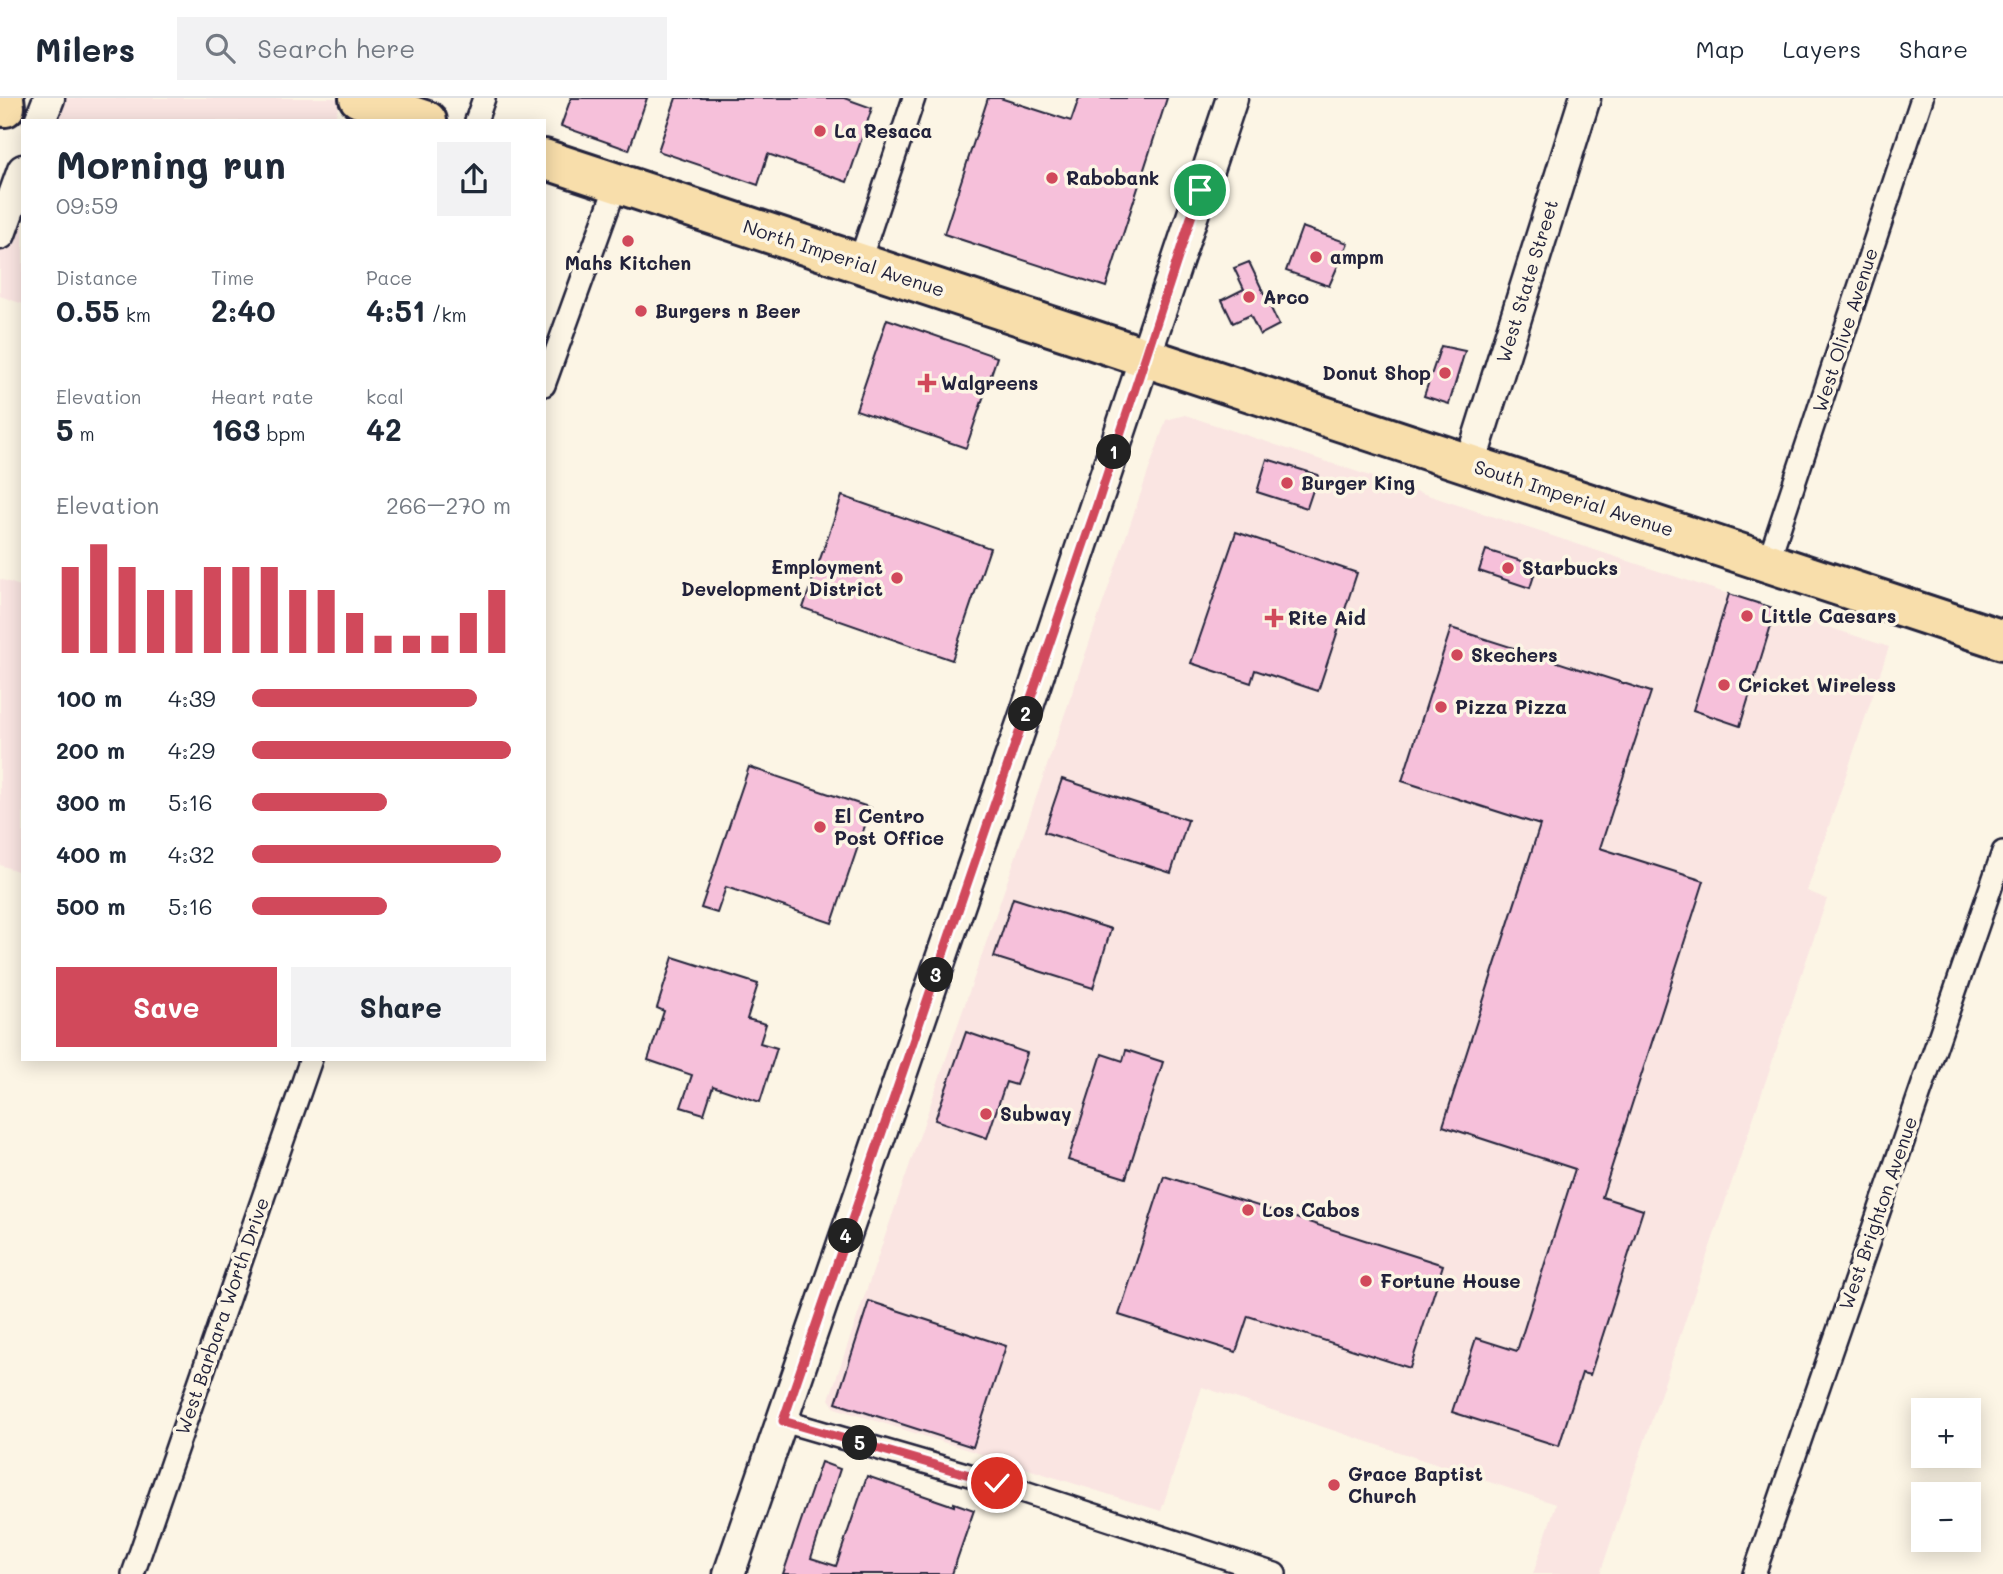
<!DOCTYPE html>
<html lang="en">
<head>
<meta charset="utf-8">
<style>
	body { margin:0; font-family:Mali,sans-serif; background:#f2f2f3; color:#1f2937; height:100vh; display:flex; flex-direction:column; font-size:26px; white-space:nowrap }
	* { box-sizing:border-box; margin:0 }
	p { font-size:23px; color:#747a83 }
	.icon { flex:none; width:38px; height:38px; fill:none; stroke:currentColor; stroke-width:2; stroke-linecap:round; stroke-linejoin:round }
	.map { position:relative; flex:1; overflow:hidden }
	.drawer { position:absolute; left:21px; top:21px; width:525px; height:942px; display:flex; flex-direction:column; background:#fff; border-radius:0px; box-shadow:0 4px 18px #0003 }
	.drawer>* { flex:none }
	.controls { position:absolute; left:1911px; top:1300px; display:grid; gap:14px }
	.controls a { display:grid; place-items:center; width:70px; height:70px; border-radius:0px; background:#fff; box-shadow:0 4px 18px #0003; font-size:35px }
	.pin { position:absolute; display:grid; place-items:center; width:60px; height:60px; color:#fff; margin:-30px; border:4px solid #fff; border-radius:50%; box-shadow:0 2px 7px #0007 }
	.km { position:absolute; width:35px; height:35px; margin:-18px; border-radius:50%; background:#222; color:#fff; font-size:19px; line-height:35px; text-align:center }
	.round { display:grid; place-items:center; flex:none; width:74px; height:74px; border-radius:0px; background:#f2f2f3 }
	.headline { display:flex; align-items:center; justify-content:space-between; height:119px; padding:0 35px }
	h1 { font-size:38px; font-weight:700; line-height:52px }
	.stats { display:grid; grid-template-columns:repeat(3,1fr); gap:10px; height:119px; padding:7px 35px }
	.stats div { display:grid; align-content:center }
	.stats b { font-size:30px; font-weight:700 }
	.stats small { font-size:19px; font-weight:400 }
	.stats p { font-size:19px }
	.chart { height:196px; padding:14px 35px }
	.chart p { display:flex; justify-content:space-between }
	.chart svg { width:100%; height:126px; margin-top:7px; stroke:#d1495b; stroke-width:6 }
	.action { display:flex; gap:14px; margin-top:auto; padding:14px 35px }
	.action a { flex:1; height:80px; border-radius:0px; background:#d1495b; color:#fff; font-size:28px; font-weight:700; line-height:80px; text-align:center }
	.action a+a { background:#f2f2f3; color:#1f2937 }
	ul { padding:0 35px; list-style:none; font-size:23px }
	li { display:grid; grid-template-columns:112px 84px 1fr; align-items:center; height:52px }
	li i { height:18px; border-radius:9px; background:#d1495b }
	header { display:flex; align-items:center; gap:42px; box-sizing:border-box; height:98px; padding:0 35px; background:#fff; border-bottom:2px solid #e0e1e3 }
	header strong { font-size:33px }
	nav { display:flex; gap:38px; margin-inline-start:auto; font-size:24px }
	.search { width:490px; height:63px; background:#f2f2f3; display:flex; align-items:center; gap:18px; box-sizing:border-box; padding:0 24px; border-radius:0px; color:#747a83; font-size:26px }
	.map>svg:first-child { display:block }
</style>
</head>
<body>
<header>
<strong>Milers</strong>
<div class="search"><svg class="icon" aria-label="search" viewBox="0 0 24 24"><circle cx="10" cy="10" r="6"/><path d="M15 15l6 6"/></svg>Search here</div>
<nav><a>Map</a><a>Layers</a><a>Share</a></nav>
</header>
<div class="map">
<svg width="2003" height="1476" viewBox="0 0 2003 1476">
	<rect width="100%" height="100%" fill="#fcf5e5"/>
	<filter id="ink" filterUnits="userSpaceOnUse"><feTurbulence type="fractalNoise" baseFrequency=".0143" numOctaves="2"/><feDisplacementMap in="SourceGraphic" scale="14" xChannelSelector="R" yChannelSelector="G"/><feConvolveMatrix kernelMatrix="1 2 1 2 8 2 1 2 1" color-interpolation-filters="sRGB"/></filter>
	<g filter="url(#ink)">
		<g fill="#fae5e2">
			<polygon points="49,0 341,0 334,23 41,23"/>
			<polygon points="23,72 23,206 0,198 0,136"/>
			<polygon points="1185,317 1889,549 1807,793 1827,801 1600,1476 1533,1476 1556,1406 1202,1289 1161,1413 835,1310 829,1301 1166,322"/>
			<polygon points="0,481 23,489 23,775 0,767"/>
		</g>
		<g fill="#f6c0da" stroke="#22223b" stroke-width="2">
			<polygon points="571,0 647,0 629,52 561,28"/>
			<polygon points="676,0 844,0 872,10 847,84 768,56 758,87 658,53"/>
			<polygon points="988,0 1000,0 1071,23 1079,0 1167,0 1106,189 944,136"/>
			<polygon points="1302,129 1348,145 1329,188 1286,173"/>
			<polygon points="1249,164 1279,227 1260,237 1250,217 1233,225 1222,202 1244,191 1234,170"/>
			<polygon points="887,221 997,259 966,350 856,312"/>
			<polygon points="1441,248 1465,253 1449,306 1424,298"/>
			<polygon points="1267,361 1318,377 1307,410 1257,394"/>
			<polygon points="842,398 990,450 952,562 803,510"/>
			<polygon points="1236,434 1357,475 1318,593 1255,572 1251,585 1191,565"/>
			<polygon points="1486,452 1537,468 1530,490 1479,473"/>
			<polygon points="1729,496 1776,511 1740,628 1693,612"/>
			<polygon points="1451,530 1651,594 1600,750 1704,783 1602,1099 1643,1112 1590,1277 1582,1275 1559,1348 1452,1314 1476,1240 1517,1253 1575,1071 1443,1028 1540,727 1402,683"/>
			<polygon points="749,669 871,710 832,825 726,789 717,815 701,810"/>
			<polygon points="1062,681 1188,722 1171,775 1044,734"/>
			<polygon points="1013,800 1111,831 1093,890 994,859"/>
			<polygon points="673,859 758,886 747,921 766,926 760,945 777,950 760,1004 713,988 704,1016 681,1009 692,977 648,962 664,913 657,910"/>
			<polygon points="966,934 1027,955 1016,987 1006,984 987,1040 935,1022"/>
			<polygon points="1126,952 1163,964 1126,1080 1068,1062 1102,956 1123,963"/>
			<polygon points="1164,1078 1443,1167 1410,1270 1248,1218 1236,1254 1119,1217"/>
			<polygon points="869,1203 1006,1248 973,1349 836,1305"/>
			<polygon points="821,1364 840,1371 811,1460 836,1468 867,1378 954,1408 954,1405 974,1412 952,1476 783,1476"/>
		</g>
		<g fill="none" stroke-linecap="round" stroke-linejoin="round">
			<defs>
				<g id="street">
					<polyline points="476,23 484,0"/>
					<polyline points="859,165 914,0"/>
					<polyline points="544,287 617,85"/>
					<polyline points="1768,464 1922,0"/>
					<polyline points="783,1323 997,1385 1275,1476"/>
					<polyline points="133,1476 311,961"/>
					<polyline points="1754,1476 2003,754"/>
				</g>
				<g id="secondary">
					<polyline points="40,23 49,0"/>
					<polyline points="0,136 23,72"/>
					<polyline points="1470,366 1585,0"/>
					<polyline points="729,1476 1026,614 1232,0"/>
				</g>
				<g id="highway">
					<polyline points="4,0 5,9"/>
					<polyline points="359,0 427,23"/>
					<polyline points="544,61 2003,542"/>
				</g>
			</defs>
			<use href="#street" stroke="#22223b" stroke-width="26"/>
			<use href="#secondary" stroke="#22223b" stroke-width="35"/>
			<use href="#highway" stroke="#22223b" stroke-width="44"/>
			<use href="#street" stroke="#fcf5e5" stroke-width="21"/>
			<use href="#secondary" stroke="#fcf5e5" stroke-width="30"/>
			<use href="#highway" stroke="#f8deab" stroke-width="38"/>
		</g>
	</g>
	<g fill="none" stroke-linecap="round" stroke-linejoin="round" filter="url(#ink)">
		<defs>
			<polyline id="route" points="997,1385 783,1323 1097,407 1200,92"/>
		</defs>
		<use href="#route" stroke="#fff" stroke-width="14"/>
		<use href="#route" stroke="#d1495b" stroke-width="9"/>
	</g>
	<g fill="#d1495b" stroke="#fcf5e5" stroke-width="2.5">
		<circle cx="820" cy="33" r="7"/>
		<circle cx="1052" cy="80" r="7"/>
		<circle cx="628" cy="143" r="7"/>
		<circle cx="1316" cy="159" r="7"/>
		<circle cx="1249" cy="199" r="7"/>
		<circle cx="641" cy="213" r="7"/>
		<circle cx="1445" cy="275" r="7"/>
		<path d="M923.5 274.5h7v7h7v7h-7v7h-7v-7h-7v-7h7z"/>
		<circle cx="1287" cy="385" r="7"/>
		<circle cx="1508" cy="470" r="7"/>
		<circle cx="897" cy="480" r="7"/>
		<circle cx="1747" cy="518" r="7"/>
		<path d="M1270.5 509.5h7v7h7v7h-7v7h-7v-7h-7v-7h7z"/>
		<circle cx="1457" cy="557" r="7"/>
		<circle cx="1724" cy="587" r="7"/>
		<circle cx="1441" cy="609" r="7"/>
		<circle cx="820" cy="729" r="7"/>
		<circle cx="986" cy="1016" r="7"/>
		<circle cx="1248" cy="1112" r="7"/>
		<circle cx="1366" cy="1183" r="7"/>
		<circle cx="1334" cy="1387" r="7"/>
	</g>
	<g text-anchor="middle" stroke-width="7" stroke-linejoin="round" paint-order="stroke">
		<g font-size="19" font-weight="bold" fill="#22223b" stroke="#fcf5e5" text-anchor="start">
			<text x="834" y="40">La Resaca</text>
			<text x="1066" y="87">Rabobank</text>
			<text x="1330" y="166">ampm</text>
			<text x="628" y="172" text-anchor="middle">Mahs Kitchen</text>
			<text x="1263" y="206">Arco</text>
			<text x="655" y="220">Burgers n Beer</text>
			<text x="1431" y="282" text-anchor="end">Donut Shop</text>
			<text x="941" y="292">Walgreens</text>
			<text x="1301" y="392">Burger King</text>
			<text x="883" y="476" text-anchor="end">Employment<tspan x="883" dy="22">Development District</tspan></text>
			<text x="1522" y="477">Starbucks</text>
			<text x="1761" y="525">Little Caesars</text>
			<text x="1288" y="527">Rite Aid</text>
			<text x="1471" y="564">Skechers</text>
			<text x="1738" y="594">Cricket Wireless</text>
			<text x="1455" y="616">Pizza Pizza</text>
			<text x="834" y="725">El Centro<tspan x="834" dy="22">Post Office</tspan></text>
			<text x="1000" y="1023">Subway</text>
			<text x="1262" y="1119">Los Cabos</text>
			<text x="1380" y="1190">Fortune House</text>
			<text x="1348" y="1383">Grace Baptist<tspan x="1348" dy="22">Church</tspan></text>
		</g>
		<g font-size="19" fill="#22223b" stroke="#fcf5e5">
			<text transform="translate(844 160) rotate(18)" y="7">North Imperial Avenue</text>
			<text transform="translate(1527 183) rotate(-73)" y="7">West State Street</text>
			<text transform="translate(1845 232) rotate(-72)" y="7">West Olive Avenue</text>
			<text transform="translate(1574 400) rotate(18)" y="7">South Imperial Avenue</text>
			<text transform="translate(1878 1115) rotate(-71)" y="7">West Brighton Avenue</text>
			<text transform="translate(222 1218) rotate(-71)" y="7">West Barbara Worth Drive</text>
		</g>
	</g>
</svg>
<div class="controls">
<a>+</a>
<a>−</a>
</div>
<div class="pin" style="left:1200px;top:92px;background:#1e9e55"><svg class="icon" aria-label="arrive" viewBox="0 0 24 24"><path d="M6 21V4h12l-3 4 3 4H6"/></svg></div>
<div class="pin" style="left:997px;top:1385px;background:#d93025"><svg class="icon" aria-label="check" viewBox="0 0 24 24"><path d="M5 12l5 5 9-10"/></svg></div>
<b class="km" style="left:1114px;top:354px">1</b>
<b class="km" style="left:1026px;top:616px">2</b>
<b class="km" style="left:936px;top:877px">3</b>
<b class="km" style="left:846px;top:1138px">4</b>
<b class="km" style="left:860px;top:1345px">5</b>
<section class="drawer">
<div class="headline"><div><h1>Morning run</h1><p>09:59</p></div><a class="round"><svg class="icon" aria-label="share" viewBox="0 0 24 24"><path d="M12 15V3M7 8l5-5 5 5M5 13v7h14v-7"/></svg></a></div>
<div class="stats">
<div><p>Distance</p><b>0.55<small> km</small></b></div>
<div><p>Time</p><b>2:40</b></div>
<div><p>Pace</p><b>4:51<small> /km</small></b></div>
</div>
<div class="stats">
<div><p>Elevation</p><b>5<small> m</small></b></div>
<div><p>Heart rate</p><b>163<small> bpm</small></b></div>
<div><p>kcal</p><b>42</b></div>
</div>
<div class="chart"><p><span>Elevation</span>266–270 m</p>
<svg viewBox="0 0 160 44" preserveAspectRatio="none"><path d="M5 44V14M15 44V6M25 44V14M35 44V22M45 44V22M55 44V14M65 44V14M75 44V14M85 44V22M95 44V22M105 44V30M115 44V38M125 44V38M135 44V38M145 44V30M155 44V22"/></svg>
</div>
<ul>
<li><b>100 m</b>4:39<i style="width:87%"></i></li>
<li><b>200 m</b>4:29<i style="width:100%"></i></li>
<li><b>300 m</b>5:16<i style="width:52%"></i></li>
<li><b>400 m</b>4:32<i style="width:96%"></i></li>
<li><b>500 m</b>5:16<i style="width:52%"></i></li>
</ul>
<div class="action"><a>Save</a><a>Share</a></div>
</section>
</div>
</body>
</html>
